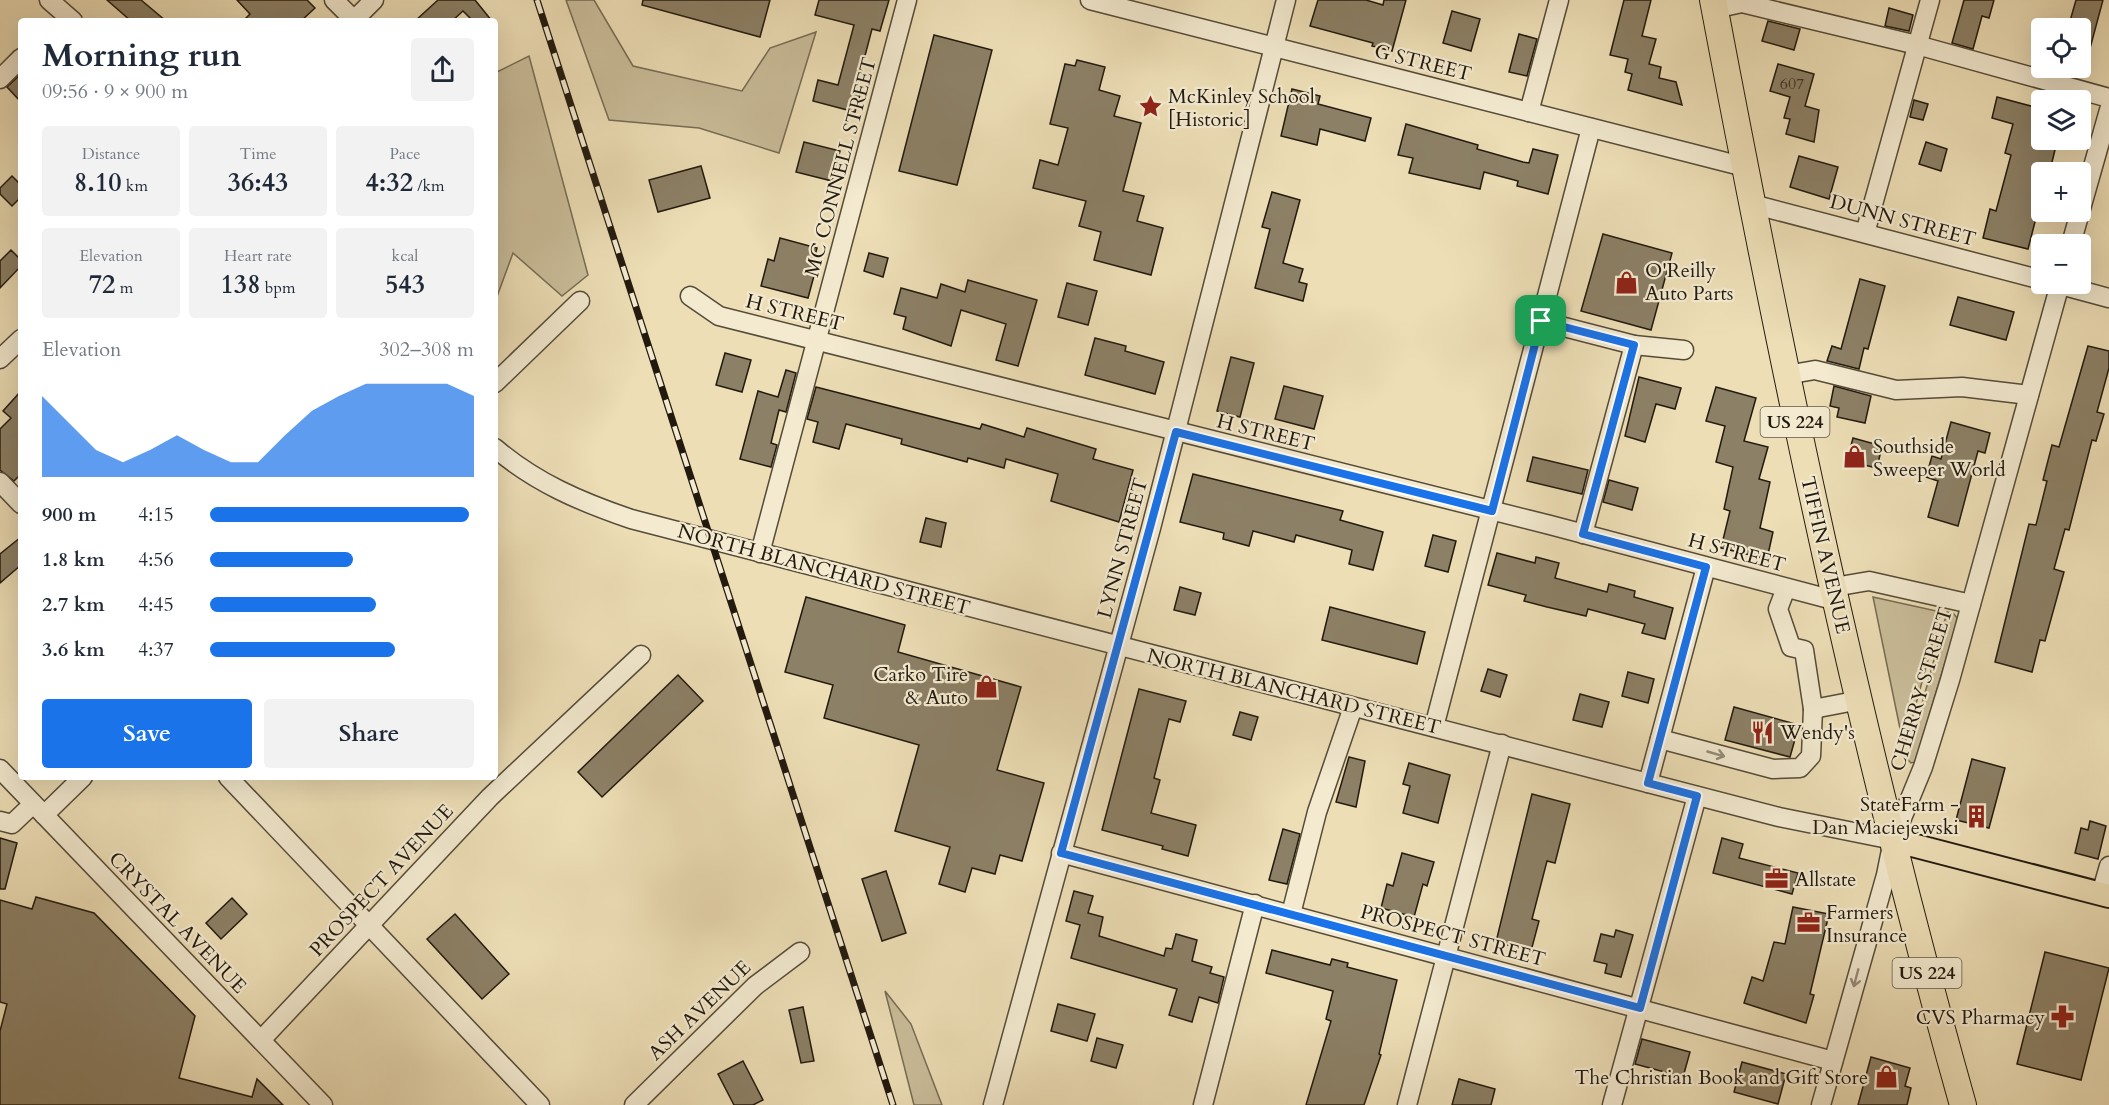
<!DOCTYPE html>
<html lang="en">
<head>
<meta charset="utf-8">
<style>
	body { margin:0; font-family:Cardo,serif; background:#f2f2f3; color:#1f2937; height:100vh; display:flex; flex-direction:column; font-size:22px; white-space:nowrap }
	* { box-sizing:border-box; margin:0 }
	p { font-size:20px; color:#747a83 }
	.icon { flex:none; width:33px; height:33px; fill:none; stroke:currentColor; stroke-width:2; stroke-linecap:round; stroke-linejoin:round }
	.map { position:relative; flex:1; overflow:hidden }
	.drawer { position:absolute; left:18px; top:18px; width:480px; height:762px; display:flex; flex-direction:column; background:#fff; border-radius:6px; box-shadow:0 6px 24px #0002 }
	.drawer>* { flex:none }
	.fabs { position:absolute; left:2031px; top:18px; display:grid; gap:12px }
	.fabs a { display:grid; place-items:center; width:60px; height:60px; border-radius:6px; background:#fff; box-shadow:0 6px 24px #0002; font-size:30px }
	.pin { position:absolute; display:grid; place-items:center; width:51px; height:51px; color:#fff; margin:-26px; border-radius:12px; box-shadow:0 3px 9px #0006 }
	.round { display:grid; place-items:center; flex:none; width:63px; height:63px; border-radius:6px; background:#f2f2f3 }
	.overview { display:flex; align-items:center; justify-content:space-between; height:102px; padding:0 24px }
	h1 { font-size:33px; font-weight:700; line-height:45px }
	.stats { display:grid; grid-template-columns:repeat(3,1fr); gap:9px; height:102px; padding:6px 24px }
	.stats div { display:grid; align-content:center; border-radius:6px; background:#f2f2f3; text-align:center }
	.stats b { font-size:26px; font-weight:700 }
	.stats small { font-size:16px; font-weight:400 }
	.stats p { font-size:16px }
	.chart { height:168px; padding:12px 24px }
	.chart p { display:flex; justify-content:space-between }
	.chart svg { width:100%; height:108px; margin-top:6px; fill:#1a73e8; opacity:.7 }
	.primary-button { display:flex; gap:12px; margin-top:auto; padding:12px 24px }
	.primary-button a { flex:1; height:69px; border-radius:6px; background:#1a73e8; color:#fff; font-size:24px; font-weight:700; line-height:69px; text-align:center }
	.primary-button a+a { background:#f2f2f3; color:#1f2937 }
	ul { padding:0 24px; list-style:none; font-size:20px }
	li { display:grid; grid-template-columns:96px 72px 1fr; align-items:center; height:45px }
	li i { height:15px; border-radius:8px; background:#1a73e8 }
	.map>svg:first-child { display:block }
</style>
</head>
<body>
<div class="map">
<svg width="2109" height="1105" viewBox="0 0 2109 1105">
	<rect width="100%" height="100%" fill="#eddeb6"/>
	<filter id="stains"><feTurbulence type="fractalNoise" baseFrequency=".00333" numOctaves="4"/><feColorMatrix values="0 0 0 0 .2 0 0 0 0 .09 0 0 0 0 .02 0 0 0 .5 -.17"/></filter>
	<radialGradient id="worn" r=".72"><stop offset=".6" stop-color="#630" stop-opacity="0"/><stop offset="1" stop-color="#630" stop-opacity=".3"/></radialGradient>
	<g fill="#cabd9a" stroke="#766c54" stroke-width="1.5">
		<polygon points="566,0 594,0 633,66 742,91 770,48 816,32 779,153 699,128 609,120"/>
		<polygon points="529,56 588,275 562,296 513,253 495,302 495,73"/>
		<polygon points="1873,597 1941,612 1904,748"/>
		<polygon points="1947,612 1953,613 1958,619 1915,762 1911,763 1907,759"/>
		<polygon points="885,991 911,1024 942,1105 914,1105"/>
	</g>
	<g fill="#8c8066" stroke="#221a0f" stroke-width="1.5">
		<polygon points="107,0 141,0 166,21 131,21"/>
		<polygon points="237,0 307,0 315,8 301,21 243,21 250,14"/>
		<polygon points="438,0 475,0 492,21 473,21 463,11 452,21 415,21"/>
		<polygon points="643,0 770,0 760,37 642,5"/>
		<polygon points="819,0 889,0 880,31 872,29 856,90 861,91 855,112 813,101 818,80 838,85 854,25 815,15"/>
		<polygon points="1318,0 1366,0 1383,5 1384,0 1406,0 1392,51 1372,46 1373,43 1310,26"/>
		<polygon points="1624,0 1651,0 1642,36 1656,39 1649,64 1661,67 1659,78 1676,82 1682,105 1628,90 1632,74 1625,72 1628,59 1610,55"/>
		<polygon points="1964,0 1994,0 1989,18 1982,16 1973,49 1952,43"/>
		<polygon points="2076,0 2103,0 2085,67 2080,66 2080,28 2068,28"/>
		<polygon points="1889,8 1913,15 1909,31 1885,26"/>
		<polygon points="1452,11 1480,19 1471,51 1443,43"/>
		<polygon points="1768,21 1800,29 1794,50 1762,41"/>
		<polygon points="1519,34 1537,39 1527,76 1509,72"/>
		<polygon points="934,35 992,50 957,185 899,171"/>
		<polygon points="1077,60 1105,67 1099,90 1120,96 1114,116 1141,123 1123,191 1144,196 1137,221 1163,228 1151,275 1094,260 1101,232 1079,226 1086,201 1033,188 1040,160 1058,165 1068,128 1050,124 1065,64 1075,66"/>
		<polygon points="1778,64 1814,74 1805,106 1819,110 1814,142 1786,134 1790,119 1784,118 1790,97 1770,91"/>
		<polygon points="21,74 21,102 7,87"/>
		<polygon points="1292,89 1320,96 1318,104 1371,118 1365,141 1320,129 1317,145 1281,136"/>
		<polygon points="1997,97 2042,109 2042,140 2057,142 2051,166 2042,163 2042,195 2028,249 1983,238 1990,209 1996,211 2011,155 2005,153 2013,124 1992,118"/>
		<polygon points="1914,100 1928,104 1923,120 1910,117"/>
		<polygon points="1406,124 1478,145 1477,149 1523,162 1529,163 1533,149 1558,155 1548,194 1517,186 1518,181 1484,172 1480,189 1409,173 1413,158 1398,155"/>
		<polygon points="804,142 840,151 832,181 796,172"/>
		<polygon points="1926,142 1947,149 1941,171 1919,164"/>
		<polygon points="1799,156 1838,167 1829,199 1790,187"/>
		<polygon points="701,166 710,198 658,212 649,180"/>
		<polygon points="12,176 21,185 21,197 12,206 0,194 0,188"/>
		<polygon points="1272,192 1300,200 1283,263 1303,269 1299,282 1307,284 1303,301 1255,288 1270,229 1262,227"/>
		<polygon points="1603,234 1672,253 1651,330 1581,311"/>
		<polygon points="780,238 817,248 811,271 815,272 808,298 761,286 768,259 774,261"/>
		<polygon points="11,250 21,260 21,266 0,288 0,261"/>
		<polygon points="869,253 888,258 883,277 864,271"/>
		<polygon points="1860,279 1885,286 1868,349 1864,348 1859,369 1827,361 1832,346 1841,349"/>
		<polygon points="968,280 1037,300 1018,366 996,360 1006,324 961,310 951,346 903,329 906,317 894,314 901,288 937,298 941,284 965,292"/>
		<polygon points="1067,283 1097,291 1088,325 1058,317"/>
		<polygon points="1958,297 2014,312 2006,340 1950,325"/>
		<polygon points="1095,338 1126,346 1125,351 1164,362 1155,394 1085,375"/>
		<polygon points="2088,346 2109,351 2109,368 2097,412 2104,414 2096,441 2092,440 2069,530 2065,529 2054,569 2064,572 2045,641 2040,640 2032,672 1995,662 2029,524 2036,525 2047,481 2043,480 2052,445 2059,447"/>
		<polygon points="725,353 751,360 742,392 716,385"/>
		<polygon points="1231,357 1254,363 1240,417 1217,411"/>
		<polygon points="786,370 796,373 786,412 779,410 771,443 777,445 771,467 740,459 758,391 778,397"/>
		<polygon points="1639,377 1681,388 1675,409 1656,404 1645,442 1625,436"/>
		<polygon points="1284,386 1323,396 1314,429 1275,419"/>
		<polygon points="1834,386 1871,396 1865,423 1837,417 1839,408 1830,406"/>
		<polygon points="816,387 980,429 982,424 1024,437 1027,428 1096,449 1093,459 1133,470 1119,522 1051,501 1058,474 1006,459 1004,468 968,458 967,462 901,444 902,439 846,424 839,449 813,442 818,422 807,419"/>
		<polygon points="1716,387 1756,398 1744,441 1768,447 1759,479 1770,482 1760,528 1773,532 1767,559 1721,548 1730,511 1724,509 1733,467 1716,462 1725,426 1706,421"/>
		<polygon points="21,391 21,474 14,481 0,470 0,429 11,418 3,411"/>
		<polygon points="1951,422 1990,433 1985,453 1978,451 1958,526 1928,517 1938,481 1926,477 1932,456 1941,459"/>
		<polygon points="1853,438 1882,446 1877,468 1847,461"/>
		<polygon points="1533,457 1588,470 1582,494 1527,481"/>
		<polygon points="1193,474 1343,511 1340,520 1383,532 1373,570 1349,564 1352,550 1296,535 1294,542 1253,531 1249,546 1223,539 1224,533 1180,522"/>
		<polygon points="1609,480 1638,488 1632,510 1603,502"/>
		<polygon points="926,518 946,523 941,547 920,542"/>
		<polygon points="1433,535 1456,541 1448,572 1425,566"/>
		<polygon points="21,537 21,565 0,583 0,554"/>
		<polygon points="1497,553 1535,563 1536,557 1559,563 1555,578 1607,592 1609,584 1635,591 1634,597 1673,608 1665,639 1642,633 1645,624 1588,609 1586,616 1547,607 1524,601 1526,595 1488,585"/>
		<polygon points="1180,587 1201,593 1195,615 1174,610"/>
		<polygon points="806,597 905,625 898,652 1021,687 997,770 1044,783 1022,861 1000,855 995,874 972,868 965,892 939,884 950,847 895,831 919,745 824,718 833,685 785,672"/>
		<polygon points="1330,607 1425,632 1417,664 1322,640"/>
		<polygon points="1488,669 1507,675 1500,697 1481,691"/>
		<polygon points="1628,672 1654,679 1648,703 1622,696"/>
		<polygon points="678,675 703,701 602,797 578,772"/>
		<polygon points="1139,689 1186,701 1180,722 1169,719 1154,778 1160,780 1151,813 1196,825 1188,856 1162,849 1163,846 1102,830"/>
		<polygon points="1580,694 1609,702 1602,727 1573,720"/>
		<polygon points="1734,707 1799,725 1790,757 1725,740"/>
		<polygon points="1240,712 1258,717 1251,740 1233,735"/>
		<polygon points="1349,757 1365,761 1356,807 1336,802"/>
		<polygon points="1972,759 2005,768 1989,828 1956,820"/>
		<polygon points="1409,763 1450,775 1438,823 1403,813 1410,786 1403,784"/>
		<polygon points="1532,794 1570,804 1555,863 1547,861 1532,919 1539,921 1531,951 1496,942"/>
		<polygon points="2090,821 2106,826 2098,859 2075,853 2081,828 2088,830"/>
		<polygon points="1283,829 1300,834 1287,884 1269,880"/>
		<polygon points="0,838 17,843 5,889 0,889"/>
		<polygon points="1722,838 1743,844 1739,858 1798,873 1792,894 1713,873"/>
		<polygon points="1402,853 1434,862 1427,886 1423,884 1414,917 1381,908 1387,884 1393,886"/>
		<polygon points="886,871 906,933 882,941 862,879"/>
		<polygon points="1074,891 1093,896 1088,913 1103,917 1099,936 1164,956 1166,948 1172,949 1176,934 1197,940 1192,961 1212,967 1210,973 1224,977 1218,1003 1199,997 1192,1022 1169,1015 1177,989 1071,958 1080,925 1066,921"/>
		<polygon points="36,897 94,913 195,1016 179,1078 252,1097 257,1079 283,1105 0,1105 0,1031 7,1004 0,1002 0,900 32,909"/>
		<polygon points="232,898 247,914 221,939 206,923"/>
		<polygon points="1793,907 1829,914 1810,994 1814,995 1806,1023 1744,1003 1752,977 1763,981 1774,942 1785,944"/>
		<polygon points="455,914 509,974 482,999 427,939"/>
		<polygon points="1616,930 1633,935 1621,977 1605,973 1607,964 1594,961 1601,934 1614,937"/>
		<polygon points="1272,950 1330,965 1332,959 1348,963 1347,967 1397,980 1379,1054 1381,1055 1364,1105 1306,1105 1331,1021 1326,1019 1333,991 1266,973"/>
		<polygon points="2045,952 2109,968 2081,1080 2017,1064"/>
		<polygon points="1058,1004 1095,1014 1087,1041 1051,1031"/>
		<polygon points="803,1007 814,1061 801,1063 789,1010"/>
		<polygon points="1097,1038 1123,1045 1116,1068 1091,1061"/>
		<polygon points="1642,1039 1690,1052 1683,1077 1635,1064"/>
		<polygon points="1871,1057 1910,1068 1905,1086 1911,1088 1907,1105 1858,1105"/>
		<polygon points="743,1061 763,1100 753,1105 734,1105 718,1074"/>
		<polygon points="1742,1062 1786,1074 1778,1104 1734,1092"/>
		<polygon points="1459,1079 1495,1089 1491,1105 1452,1105"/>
	</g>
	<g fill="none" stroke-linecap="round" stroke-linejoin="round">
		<defs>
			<g id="minor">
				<polyline points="49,0 73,21"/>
				<polyline points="334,0 354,20"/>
				<polyline points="1090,0 1745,167"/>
				<polyline points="1714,9 1742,3 1917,45 2109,98"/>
				<polyline points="353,21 374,0"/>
				<polyline points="0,79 21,58"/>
				<polyline points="1529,112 1559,0"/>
				<polyline points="1752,204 2042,280"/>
				<polyline points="1865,233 1930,0"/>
				<polyline points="2071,244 2109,110"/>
				<polyline points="2057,284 2109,298"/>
				<polyline points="690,296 719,316 1550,525 1837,601"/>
				<polyline points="1541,321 1634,345 1583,534"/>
				<polyline points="1634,345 1684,350"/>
				<polyline points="0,359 21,339"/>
				<polyline points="1786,375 1815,370 1896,390 1962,387 2029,395"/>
				<polyline points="495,383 580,301"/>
				<path d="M495,448C536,483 581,502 631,519L1779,817L1893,840"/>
				<polyline points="0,482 21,504"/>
				<polyline points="760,553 907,0"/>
				<polyline points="1834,587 1869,581 1971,604"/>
				<polyline points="1786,588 1778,609 1791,647 1804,650 1813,709 1860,700"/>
				<polyline points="1434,727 1591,128"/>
				<polyline points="1660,739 1773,769 1800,768 1811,756 1813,709"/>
				<polyline points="0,769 323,1105"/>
				<polyline points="228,777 540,1105"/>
				<polyline points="1648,783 1706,567"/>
				<polyline points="44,815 83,777"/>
				<polyline points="0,821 12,824 33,804"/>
				<polyline points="1061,853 1833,1061"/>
				<polyline points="2101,894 2109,866"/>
				<polyline points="1291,914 1317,812 1353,707"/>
				<polyline points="261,1040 490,797 641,655"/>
				<polyline points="634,1105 755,986 800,952"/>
				<polyline points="993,1105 1151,528 1286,0"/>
				<polyline points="1203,1105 1255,904"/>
				<polyline points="1407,1105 1502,744"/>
				<polyline points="1612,1105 1697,796"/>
				<polyline points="1821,1105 1886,875 1893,840 1923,767 1950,680 2060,284"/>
			</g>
			<polyline id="major" points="1893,840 2109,896"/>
			<path id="highway" d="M1713,0C1783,371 1860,741 1963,1105"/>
		</defs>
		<use href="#minor" stroke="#554b39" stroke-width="21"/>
		<use href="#major" stroke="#221a0f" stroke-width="26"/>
		<use href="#highway" stroke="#221a0f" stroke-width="28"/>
		<use href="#minor" stroke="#f3ead0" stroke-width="18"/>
		<use href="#major" stroke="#eddeb6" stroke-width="22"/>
		<use href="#highway" stroke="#eddeb6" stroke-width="26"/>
		<defs>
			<polyline id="rail" points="537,0 893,1105"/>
		</defs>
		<use href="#rail" stroke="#221a0f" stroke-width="7"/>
		<use href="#rail" stroke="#f3ead0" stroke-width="4.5" stroke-dasharray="14" stroke-linecap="butt"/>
	</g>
	<defs><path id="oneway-shaft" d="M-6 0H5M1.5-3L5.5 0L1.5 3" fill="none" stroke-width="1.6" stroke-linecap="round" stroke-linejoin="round" transform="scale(1.5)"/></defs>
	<g stroke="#958c79">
		<use href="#oneway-shaft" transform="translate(1716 754) rotate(16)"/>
		<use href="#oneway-shaft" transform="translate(1856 978) rotate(105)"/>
	</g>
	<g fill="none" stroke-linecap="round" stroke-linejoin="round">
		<defs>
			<polygon id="route" points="1541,321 1634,345 1583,534 1706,567 1648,783 1697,796 1640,1008 1061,853 1176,432 1492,511"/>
		</defs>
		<use href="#route" stroke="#fff" stroke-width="12"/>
		<use href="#route" stroke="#1a73e8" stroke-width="8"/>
	</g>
	<defs>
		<symbol id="sight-bare" viewBox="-9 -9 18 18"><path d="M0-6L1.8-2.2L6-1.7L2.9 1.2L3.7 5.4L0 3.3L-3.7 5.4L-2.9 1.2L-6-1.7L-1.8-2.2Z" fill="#8f2418" stroke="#f3ead0" stroke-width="2.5" paint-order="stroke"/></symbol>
		<symbol id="shop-bare" viewBox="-9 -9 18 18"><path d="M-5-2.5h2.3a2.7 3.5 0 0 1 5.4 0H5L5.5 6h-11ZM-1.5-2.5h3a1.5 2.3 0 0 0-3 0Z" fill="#8f2418" stroke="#f3ead0" stroke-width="2.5" paint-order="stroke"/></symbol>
		<symbol id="restaurant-bare" viewBox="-9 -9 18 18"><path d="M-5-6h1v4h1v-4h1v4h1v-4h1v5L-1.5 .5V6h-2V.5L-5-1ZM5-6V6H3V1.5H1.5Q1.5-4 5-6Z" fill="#8f2418" stroke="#f3ead0" stroke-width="2.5" paint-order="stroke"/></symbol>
		<symbol id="building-bare" viewBox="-9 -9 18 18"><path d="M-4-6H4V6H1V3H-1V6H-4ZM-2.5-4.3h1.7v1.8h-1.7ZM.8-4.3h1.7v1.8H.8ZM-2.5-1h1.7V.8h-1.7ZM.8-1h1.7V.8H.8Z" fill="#8f2418" stroke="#f3ead0" stroke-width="2.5" paint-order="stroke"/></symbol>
		<symbol id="office-bare" viewBox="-9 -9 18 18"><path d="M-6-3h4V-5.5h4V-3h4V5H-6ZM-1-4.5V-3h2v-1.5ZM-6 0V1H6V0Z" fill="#8f2418" stroke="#f3ead0" stroke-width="2.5" paint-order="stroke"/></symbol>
		<symbol id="pharmacy-bare" viewBox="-9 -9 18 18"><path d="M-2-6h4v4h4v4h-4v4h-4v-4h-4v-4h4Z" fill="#8f2418" stroke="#f3ead0" stroke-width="2.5" paint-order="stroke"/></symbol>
	</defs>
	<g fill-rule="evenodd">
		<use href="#sight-bare" x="1134" y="90" width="33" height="33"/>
		<use href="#shop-bare" x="1610" y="266" width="33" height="33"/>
		<use href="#shop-bare" x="1838" y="440" width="33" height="33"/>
		<use href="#shop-bare" x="970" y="670" width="33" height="33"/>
		<use href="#restaurant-bare" x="1746" y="716" width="33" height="33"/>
		<use href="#building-bare" x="1960" y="800" width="33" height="33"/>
		<use href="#office-bare" x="1760" y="862" width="33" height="33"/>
		<use href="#office-bare" x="1792" y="906" width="33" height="33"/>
		<use href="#pharmacy-bare" x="2046" y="1000" width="33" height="33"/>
		<use href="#shop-bare" x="1870" y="1060" width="33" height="33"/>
	</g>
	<g text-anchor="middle" stroke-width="4.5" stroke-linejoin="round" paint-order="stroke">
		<g font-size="16" fill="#3c3425">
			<text x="1792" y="89">607</text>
		</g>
		<g fill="#f3ead0" stroke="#615849" stroke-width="1.5">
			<rect x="1760.5" y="407" width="69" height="30" rx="4.5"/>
			<rect x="1892.5" y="958" width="69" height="30" rx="4.5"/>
		</g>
		<g font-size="18" font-weight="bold" fill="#221a0f">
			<text x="1795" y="428">US 224</text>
			<text x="1927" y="979">US 224</text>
		</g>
		<g font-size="20" fill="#221a0f" stroke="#f3ead0">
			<text transform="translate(1423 62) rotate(14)" y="7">G STREET</text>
			<text transform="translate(840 167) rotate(-75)" y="7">MC CONNELL STREET</text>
			<text transform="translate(1903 220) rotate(15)" y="7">DUNN STREET</text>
			<text transform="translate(795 312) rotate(14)" y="7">H STREET</text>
			<text transform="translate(1266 432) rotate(14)" y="7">H STREET</text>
			<text transform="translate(1122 548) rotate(-75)" y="7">LYNN STREET</text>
			<text transform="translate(1737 552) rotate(15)" y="7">H STREET</text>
			<text transform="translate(1826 555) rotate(77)" y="7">TIFFIN AVENUE</text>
			<text transform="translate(824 569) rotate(15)" y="7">NORTH BLANCHARD STREET</text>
			<text transform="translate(1921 689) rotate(-73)" y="7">CHERRY STREET</text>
			<text transform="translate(1294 691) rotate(14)" y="7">NORTH BLANCHARD STREET</text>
			<text transform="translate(381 880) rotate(-47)" y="7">PROSPECT AVENUE</text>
			<text transform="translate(178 922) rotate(46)" y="7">CRYSTAL AVENUE</text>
			<text transform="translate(1453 935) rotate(15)" y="7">PROSPECT STREET</text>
			<text transform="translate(699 1010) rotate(-44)" y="7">ASH AVENUE</text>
		</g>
		<g font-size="20" fill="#221a0f" stroke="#f3ead0" text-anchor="start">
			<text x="1168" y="103">McKinley School<tspan x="1168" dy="23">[Historic]</tspan></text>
			<text x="1645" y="277">O'Reilly<tspan x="1645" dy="23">Auto Parts</tspan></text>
			<text x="1873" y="453">Southside<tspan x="1873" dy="23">Sweeper World</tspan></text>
			<text x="968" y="681" text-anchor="end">Carko Tire<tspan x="968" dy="23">&amp; Auto</tspan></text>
			<text x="1780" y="739">Wendy's</text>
			<text x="1959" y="811" text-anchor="end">StateFarm -<tspan x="1959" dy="23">Dan Maciejewski</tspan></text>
			<text x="1795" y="886">Allstate</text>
			<text x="1826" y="919">Farmers<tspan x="1826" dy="23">Insurance</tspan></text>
			<text x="2045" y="1024" text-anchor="end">CVS Pharmacy</text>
			<text x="1868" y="1084" text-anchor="end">The Christian Book and Gift Store</text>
		</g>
	</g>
	<rect width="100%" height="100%" filter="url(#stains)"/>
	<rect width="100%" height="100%" fill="url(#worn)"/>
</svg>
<div class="fabs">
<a><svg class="icon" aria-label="locate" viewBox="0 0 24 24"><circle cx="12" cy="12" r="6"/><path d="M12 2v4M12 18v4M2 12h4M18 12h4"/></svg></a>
<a><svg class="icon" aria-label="layers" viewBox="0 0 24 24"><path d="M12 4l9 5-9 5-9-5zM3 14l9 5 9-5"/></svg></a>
<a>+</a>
<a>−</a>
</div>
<div class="pin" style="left:1541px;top:321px;background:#1e9e55"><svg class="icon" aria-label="arrive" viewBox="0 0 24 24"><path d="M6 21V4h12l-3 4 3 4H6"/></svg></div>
<section class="drawer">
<div class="overview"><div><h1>Morning run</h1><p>09:56 · 9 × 900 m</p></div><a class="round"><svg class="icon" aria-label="share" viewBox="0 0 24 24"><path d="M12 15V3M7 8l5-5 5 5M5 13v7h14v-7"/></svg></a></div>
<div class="stats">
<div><p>Distance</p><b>8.10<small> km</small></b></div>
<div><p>Time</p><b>36:43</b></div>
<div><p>Pace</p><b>4:32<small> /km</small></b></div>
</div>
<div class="stats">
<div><p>Elevation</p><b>72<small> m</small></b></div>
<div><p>Heart rate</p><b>138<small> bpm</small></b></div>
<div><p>kcal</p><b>543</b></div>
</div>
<div class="chart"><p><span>Elevation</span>302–308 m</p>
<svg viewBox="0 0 160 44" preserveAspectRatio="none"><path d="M0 44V11L10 22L20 33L30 38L40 33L50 27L60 33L70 38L80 38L90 27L100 17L110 11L120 6L130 6L140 6L150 6L160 11V44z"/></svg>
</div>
<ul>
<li><b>900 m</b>4:15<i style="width:98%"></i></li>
<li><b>1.8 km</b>4:56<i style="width:54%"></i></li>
<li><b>2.7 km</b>4:45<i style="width:63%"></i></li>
<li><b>3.6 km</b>4:37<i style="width:70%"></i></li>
</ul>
<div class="primary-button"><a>Save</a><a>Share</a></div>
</section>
</div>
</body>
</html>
